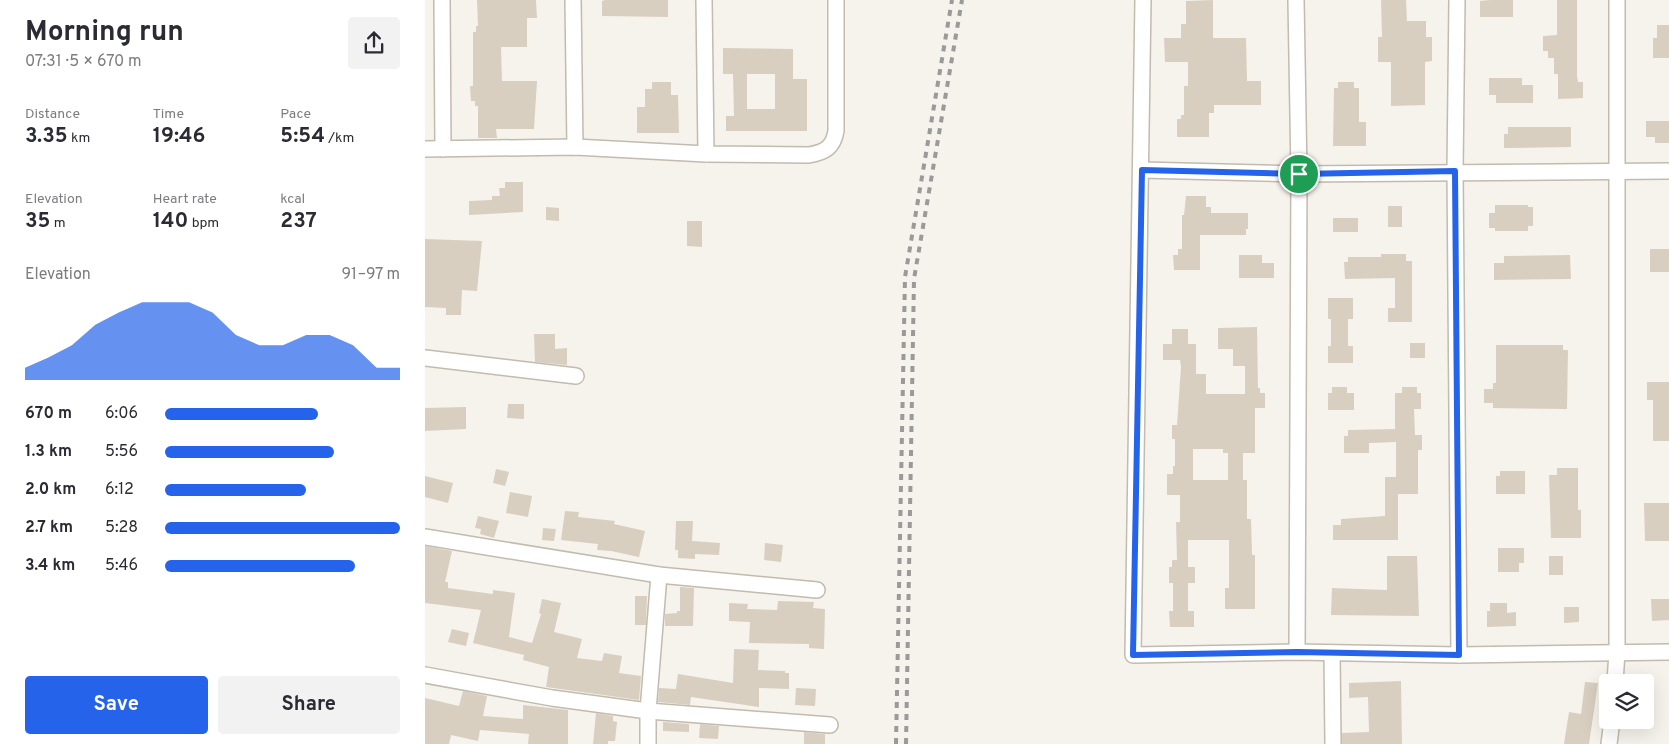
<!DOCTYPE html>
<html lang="en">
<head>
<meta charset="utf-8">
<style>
	body { margin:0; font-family:Overpass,sans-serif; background:#f2f2f3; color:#2b2b33; height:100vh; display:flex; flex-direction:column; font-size:19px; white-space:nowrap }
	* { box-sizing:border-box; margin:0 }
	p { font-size:16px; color:#7c7c81 }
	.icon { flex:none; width:28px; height:28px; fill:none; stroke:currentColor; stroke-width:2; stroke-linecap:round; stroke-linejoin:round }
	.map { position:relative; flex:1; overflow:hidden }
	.details { display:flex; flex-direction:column; background:#fff; width:425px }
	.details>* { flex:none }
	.buttons { position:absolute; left:1174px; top:674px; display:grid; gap:10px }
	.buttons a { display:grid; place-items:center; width:55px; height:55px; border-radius:5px; background:#fff; box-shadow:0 5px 20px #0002; font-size:25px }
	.pin { position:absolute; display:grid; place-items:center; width:42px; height:42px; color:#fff; margin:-21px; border:2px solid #fff; border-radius:50%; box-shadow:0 1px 5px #0007 }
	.round { display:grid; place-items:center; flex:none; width:52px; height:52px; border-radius:5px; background:#f2f2f3 }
	.headline { display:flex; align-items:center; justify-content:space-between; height:85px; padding:0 25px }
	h1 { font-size:28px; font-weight:700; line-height:38px }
	.stats { display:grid; grid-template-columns:repeat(3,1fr); gap:8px; height:85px; padding:5px 25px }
	.stats div { display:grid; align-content:center }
	.stats b { font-size:21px; font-weight:700 }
	.stats small { font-size:14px; font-weight:400 }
	.stats p { font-size:14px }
	.chart { height:140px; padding:10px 25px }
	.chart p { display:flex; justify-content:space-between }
	.chart svg { width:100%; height:90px; margin-top:5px; fill:#2563eb; opacity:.7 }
	.primary-button { display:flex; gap:10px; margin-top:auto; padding:10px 25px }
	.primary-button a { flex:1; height:58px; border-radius:5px; background:#2563eb; color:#fff; font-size:20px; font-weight:700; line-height:58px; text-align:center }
	.primary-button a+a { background:#f2f2f3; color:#2b2b33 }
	ul { padding:0 25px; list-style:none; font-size:16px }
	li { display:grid; grid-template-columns:80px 60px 1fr; align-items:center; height:38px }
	li i { height:12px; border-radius:6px; background:#2563eb }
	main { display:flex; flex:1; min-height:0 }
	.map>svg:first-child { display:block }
</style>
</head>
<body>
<main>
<section class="details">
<div class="headline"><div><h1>Morning run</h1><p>07:31 · 5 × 670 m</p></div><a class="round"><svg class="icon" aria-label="share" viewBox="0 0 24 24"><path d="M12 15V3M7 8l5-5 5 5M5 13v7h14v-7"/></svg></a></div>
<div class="stats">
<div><p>Distance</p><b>3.35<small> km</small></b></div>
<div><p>Time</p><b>19:46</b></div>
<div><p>Pace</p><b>5:54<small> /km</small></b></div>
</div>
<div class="stats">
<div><p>Elevation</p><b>35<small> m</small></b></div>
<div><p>Heart rate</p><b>140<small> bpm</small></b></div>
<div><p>kcal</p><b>237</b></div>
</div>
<div class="chart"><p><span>Elevation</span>91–97 m</p>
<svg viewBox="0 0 160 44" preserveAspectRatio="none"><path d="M0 44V38L10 33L20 27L30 17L40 11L50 6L60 6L70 6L80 11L90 22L100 27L110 27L120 22L130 22L140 27L150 38L160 38V44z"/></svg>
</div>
<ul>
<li><b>670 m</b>6:06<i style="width:65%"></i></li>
<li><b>1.3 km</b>5:56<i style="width:72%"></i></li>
<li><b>2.0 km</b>6:12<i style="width:60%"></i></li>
<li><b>2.7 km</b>5:28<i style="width:100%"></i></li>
<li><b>3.4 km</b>5:46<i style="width:81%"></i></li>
</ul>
<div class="primary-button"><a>Save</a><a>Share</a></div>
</section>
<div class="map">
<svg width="1244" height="744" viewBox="0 0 1244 744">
	<rect width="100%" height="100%" fill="#f6f3ec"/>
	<g fill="#d8cfc1" fill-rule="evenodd">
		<polygon points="52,0 111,0 112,18 102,18 102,47 76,47 77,81 112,81 109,129 71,129 72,138 53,138 53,106 50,106 50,101 46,101 45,86 48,86 48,32 51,32 51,26 53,26"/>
		<polygon points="180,0 243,0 243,17 177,16 177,1"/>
		<polygon points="788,0 788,38 821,38 822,81 836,81 836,105 789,105 789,113 784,113 784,137 752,137 752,119 756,119 756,115 759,115 759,86 763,86 763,62 740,62 739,38 756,38 756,24 761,24 761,1"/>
		<polygon points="956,0 981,0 982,21 1001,21 1001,37 1007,37 1007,61 1000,62 1000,105 966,106 966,62 953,62 953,37 957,37"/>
		<polygon points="1065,0 1088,0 1088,17 1055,17 1055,1"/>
		<polygon points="1132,0 1152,0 1152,76 1153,82 1158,82 1158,98 1133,99 1133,74 1129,74 1129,58 1123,58 1123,51 1118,51 1118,36 1132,35"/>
		<polygon points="1232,25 1244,25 1244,58 1228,58 1228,38 1232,38"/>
		<path d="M298,48L368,49V79H382V131H301V116H309L308,74H298ZM322,74H350V109H322Z"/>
		<polygon points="1064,78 1097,78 1097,85 1108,85 1108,103 1071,103 1071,95 1064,95"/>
		<polygon points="227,82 246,82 246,95 253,95 254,133 212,133 212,107 220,107 220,89 227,89"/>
		<polygon points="913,82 929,82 929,88 934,88 934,122 941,122 941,146 908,146 909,88 913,88"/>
		<polygon points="1221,121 1244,121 1244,143 1230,143 1230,137 1221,137"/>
		<polygon points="1083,127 1146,127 1146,147 1079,148 1079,134 1083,134"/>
		<polygon points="80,182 98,182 98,212 44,215 44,201 67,200 67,196 75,196 74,188 80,188"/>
		<polygon points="761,196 781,196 781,207 786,207 786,213 823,213 823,229 821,229 821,235 775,235 775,270 749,270 748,255 753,255 753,249 757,249 757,215 759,215"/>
		<polygon points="1070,205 1103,205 1103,207 1108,207 1108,226 1103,226 1103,231 1070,231 1070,228 1064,228 1064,213 1070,213"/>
		<rect x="963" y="206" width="14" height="21"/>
		<polygon points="121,207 134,208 134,221 121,220"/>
		<rect x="908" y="218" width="25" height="14"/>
		<polygon points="262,221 277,221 277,247 262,246"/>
		<polygon points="0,239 57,241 52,291 37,290 36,315 21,315 21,308 0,307"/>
		<rect x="1225" y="249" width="19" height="23"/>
		<polygon points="956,254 981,254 981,261 987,261 987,322 963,322 963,308 970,308 970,278 920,279 919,262 923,262 923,257 956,257"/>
		<polygon points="814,255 837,255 837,263 849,263 849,278 814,278"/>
		<polygon points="1145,255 1146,279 1069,280 1069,263 1079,263 1079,256"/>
		<polygon points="903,298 928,298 928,319 923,319 923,346 928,346 928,363 903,363 903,346 906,346 906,319 903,319"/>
		<path d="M832,327L833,388H835V393H840V408H830V453H818V480H822V519H826L827,555H830V609H800V588H804V540H763V567H770V583H763V611H769V627H745L744,611H748V583H744V567H747V560H752L751,522H755V495H742V474H748V466H750V439H747V425H752L756,367L755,360H738V344H747V329H763V344H771V374H781V394H820V366H808V349H793V328ZM768,449H798V453H803V480H768Z"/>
		<polygon points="109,334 130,334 130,349 142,348 142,365 110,362"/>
		<rect x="985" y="343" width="15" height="15"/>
		<polygon points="1071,345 1138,345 1138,350 1143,350 1142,409 1068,408 1068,403 1059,403 1059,389 1068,389 1068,383 1071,383"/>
		<polygon points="1222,382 1244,382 1244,441 1228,441 1228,400 1222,400"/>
		<polygon points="907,387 922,387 922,393 929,393 929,410 903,410 903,393 907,393"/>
		<polygon points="977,387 992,387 992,393 996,393 996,409 989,409 990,435 997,435 997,450 993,450 993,494 973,494 973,540 908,540 908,525 916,525 916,519 960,516 960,477 971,477 971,442 944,443 944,453 919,453 919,436 923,436 923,430 970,429 970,393 977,393"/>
		<polygon points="83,404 99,404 99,419 82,418"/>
		<polygon points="41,407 41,429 0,431 0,408"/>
		<polygon points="1132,468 1153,468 1153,510 1156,510 1156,538 1126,538 1124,475 1132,475"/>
		<polygon points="71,469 84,472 80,486 68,483"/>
		<polygon points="1075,471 1100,471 1100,494 1071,494 1071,476 1075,476"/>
		<polygon points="0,476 28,483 23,503 0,497"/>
		<polygon points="85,492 107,496 103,517 81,513"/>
		<polygon points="1219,503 1244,503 1244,541 1220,541"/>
		<polygon points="140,511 154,512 153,517 190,521 189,524 220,531 214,557 186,551 172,550 173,544 136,540"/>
		<polygon points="53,516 74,521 69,538 55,534 56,529 50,528"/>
		<polygon points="251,521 268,521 267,541 295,543 294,555 270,554 270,559 253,558 253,550 250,550"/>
		<polygon points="118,528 131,529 129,541 117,540"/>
		<polygon points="340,543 358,545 356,562 339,560"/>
		<polygon points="0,546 27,551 20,582 23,582 23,588 68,594 68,590 90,593 84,637 107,643 116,614 114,613 117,599 136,603 129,632 157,639 152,658 177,661 179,653 197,656 194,673 216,676 214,700 121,687 124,667 98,660 99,655 48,643 56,610 0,603"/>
		<polygon points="1073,548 1099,548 1099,563 1094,563 1094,572 1073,572"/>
		<polygon points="962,556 992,556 994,616 906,615 907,588 962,590"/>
		<rect x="1124" y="556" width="14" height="19"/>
		<polygon points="255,587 269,588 268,626 240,626 240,614 252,613 252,611 255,611"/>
		<polygon points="210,596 222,596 221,625 210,625"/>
		<polygon points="1226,599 1244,599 1244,620 1227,621"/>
		<polygon points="353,601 389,602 388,608 400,609 399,649 384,648 384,644 324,643 325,622 304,621 304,603 323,604 322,609 352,610"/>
		<polygon points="1065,603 1082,603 1082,613 1091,612 1091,626 1062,627 1062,611 1065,611"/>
		<polygon points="1139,607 1154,607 1154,622 1139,623"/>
		<polygon points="27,629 44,633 41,646 23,642"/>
		<polygon points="309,649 334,650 333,670 360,671 360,673 364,673 364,689 334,688 334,707 266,697 265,705 233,702 234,688 251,689 253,674 308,683"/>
		<polygon points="976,681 977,744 917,744 917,733 944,732 943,697 924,698 924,683"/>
		<polygon points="1160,682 1173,683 1164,744 1139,744 1144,712 1156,714"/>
		<polygon points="371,688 391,689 390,706 370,705"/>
		<polygon points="38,691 62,696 58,716 98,719 98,705 143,710 143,744 103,744 104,734 55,730 53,741 26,735 24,744 0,744 0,698 34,706"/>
		<polygon points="171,713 188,716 188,721 192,722 190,741 183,741 183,744 168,744"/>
		<polygon points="238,722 264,724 264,732 238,731"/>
		<polygon points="275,724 294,726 293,739 274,738"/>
		<polygon points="379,732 400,734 400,744 379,744"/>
	</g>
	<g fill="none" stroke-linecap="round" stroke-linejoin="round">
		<defs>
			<g id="minor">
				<polyline points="17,0 18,149"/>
				<polyline points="148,0 150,147"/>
				<polyline points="279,0 281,154"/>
				<polyline points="718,0 708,655 872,652 1034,655 1244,652"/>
				<polyline points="871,0 874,174 872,652"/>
				<polyline points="1032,0 1030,171 1034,655"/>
				<path d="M0,149L150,147L281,154L384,155C400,152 408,148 411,131V0"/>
				<polyline points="717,170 874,174 1244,171"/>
				<polyline points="0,358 151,376"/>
				<polyline points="0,537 234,575 392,590"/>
				<polyline points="907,653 908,744"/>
				<polyline points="0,675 127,698 223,711 405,725"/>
				<polyline points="1190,682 1192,652 1192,0"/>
				<polyline points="223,744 223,711 234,575"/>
				<polyline points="1184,744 1187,720"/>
			</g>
		</defs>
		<use href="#minor" stroke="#c2bbae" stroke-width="18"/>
		<use href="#minor" stroke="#fff" stroke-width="15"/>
		<g stroke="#9a9a9a" stroke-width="4" stroke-dasharray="6 6" stroke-linecap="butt">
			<polyline points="471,744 480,277 527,0"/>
			<polyline points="481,744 489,279 537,0"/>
		</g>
	</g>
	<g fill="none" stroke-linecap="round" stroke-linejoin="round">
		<defs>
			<polygon id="route" points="717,170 874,174 1030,171 1034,655 872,652 708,655"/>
		</defs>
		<use href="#route" stroke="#fff" stroke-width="10"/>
		<use href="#route" stroke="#2563eb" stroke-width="6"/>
	</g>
</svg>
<div class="buttons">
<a><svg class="icon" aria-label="layers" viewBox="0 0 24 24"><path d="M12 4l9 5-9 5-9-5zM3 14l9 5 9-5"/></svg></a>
</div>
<div class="pin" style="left:874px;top:174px;background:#1e9e55"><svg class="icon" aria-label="arrive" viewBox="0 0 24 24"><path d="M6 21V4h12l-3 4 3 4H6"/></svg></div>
</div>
</main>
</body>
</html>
